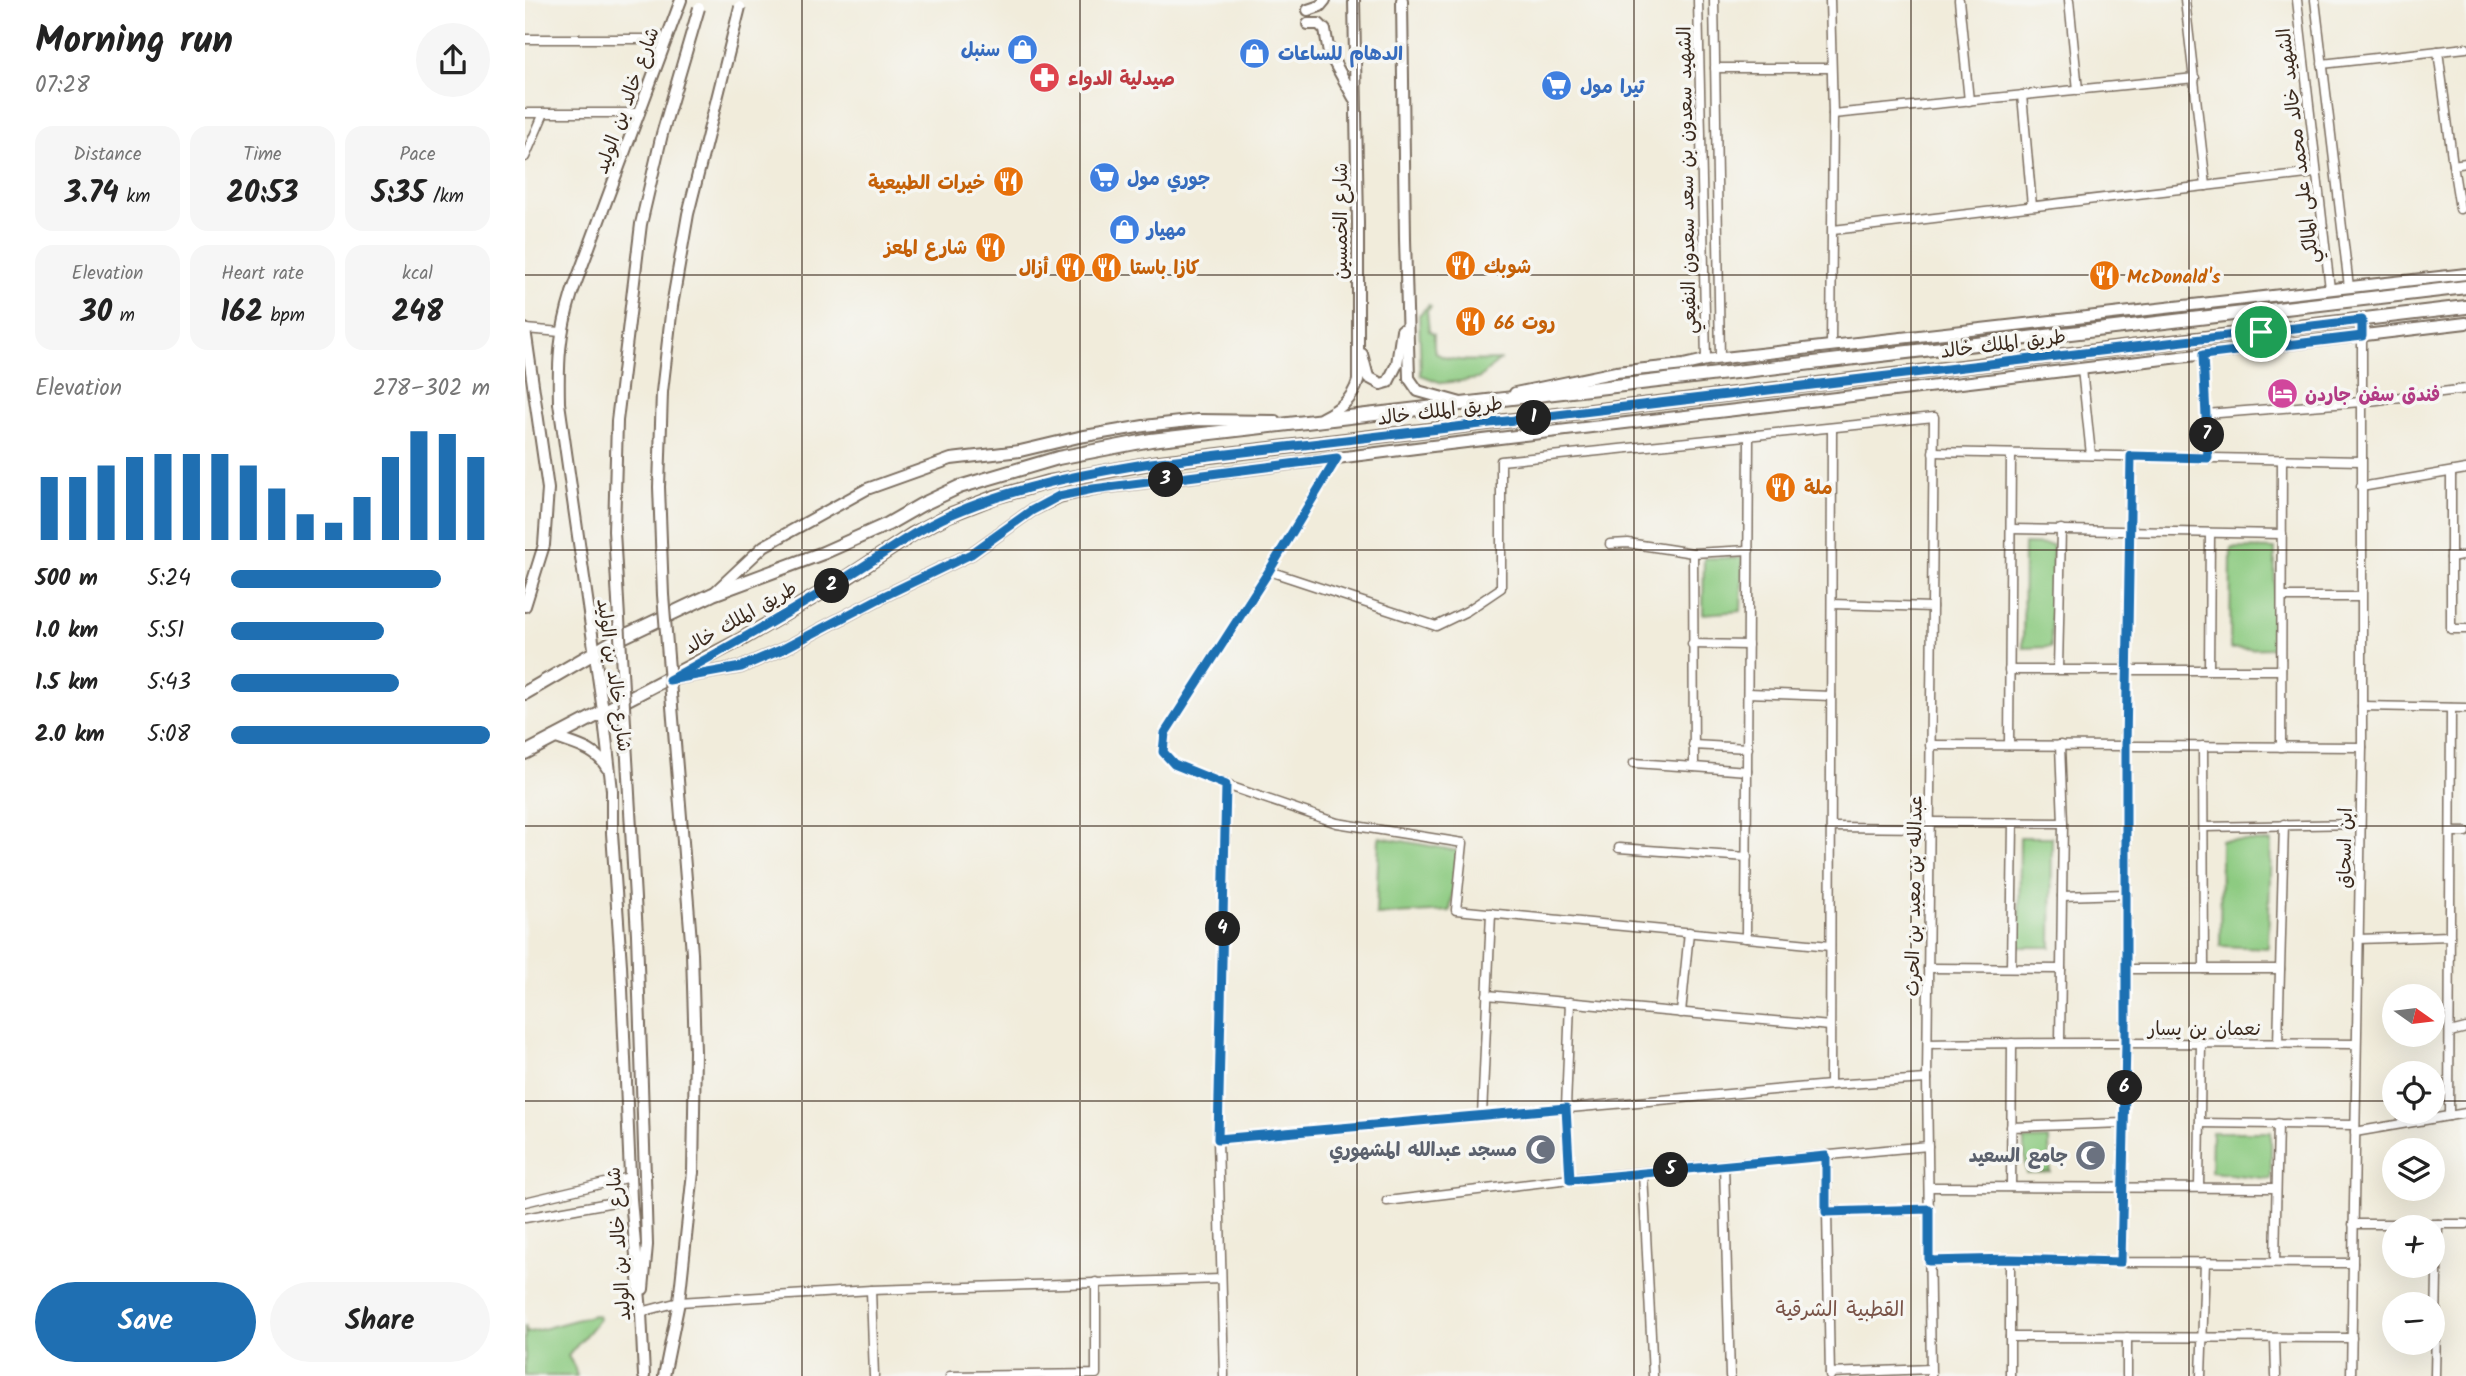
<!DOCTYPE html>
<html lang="en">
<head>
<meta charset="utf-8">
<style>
	body { margin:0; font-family:Kalam,"Playpen Sans Arabic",sans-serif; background:#f6f6f6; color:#222; height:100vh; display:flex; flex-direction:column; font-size:26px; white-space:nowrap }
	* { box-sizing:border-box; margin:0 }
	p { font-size:23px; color:#767676 }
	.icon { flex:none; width:38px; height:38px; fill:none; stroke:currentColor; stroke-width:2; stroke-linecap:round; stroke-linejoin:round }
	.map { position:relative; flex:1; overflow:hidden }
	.sheet { display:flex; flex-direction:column; background:#fff; width:525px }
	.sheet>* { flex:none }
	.needle { width:46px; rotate:104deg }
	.tools { position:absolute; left:1857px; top:984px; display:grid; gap:14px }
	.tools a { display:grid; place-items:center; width:63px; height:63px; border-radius:50%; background:#fff; box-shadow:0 7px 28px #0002; font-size:35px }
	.pin { position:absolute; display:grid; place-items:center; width:60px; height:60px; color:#fff; margin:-30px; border:4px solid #fff; border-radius:50%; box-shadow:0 2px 7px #0007 }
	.km { position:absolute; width:35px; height:35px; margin:-18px; border-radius:50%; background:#222; color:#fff; font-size:19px; line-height:35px; text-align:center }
	.round { display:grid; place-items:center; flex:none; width:74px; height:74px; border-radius:37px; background:#f6f6f6 }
	.summary { display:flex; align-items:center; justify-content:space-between; height:119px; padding:0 35px }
	h1 { font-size:38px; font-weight:600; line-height:52px }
	.metrics { display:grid; grid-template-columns:repeat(3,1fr); gap:10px; height:119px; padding:7px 35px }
	.metrics div { display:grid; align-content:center; border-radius:18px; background:#f6f6f6; text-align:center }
	.metrics b { font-size:30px; font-weight:600 }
	.metrics small { font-size:19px; font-weight:400 }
	.metrics p { font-size:19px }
	.chart { height:196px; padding:14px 35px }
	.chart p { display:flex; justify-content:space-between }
	.chart svg { width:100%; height:126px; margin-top:7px; stroke:#1f6fb2; stroke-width:6 }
	.button { display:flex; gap:14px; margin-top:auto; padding:14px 35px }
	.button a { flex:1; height:80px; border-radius:42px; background:#1f6fb2; color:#fff; font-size:28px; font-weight:600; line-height:80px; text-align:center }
	.button a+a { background:#f6f6f6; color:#222 }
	ul { padding:0 35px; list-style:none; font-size:23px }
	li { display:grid; grid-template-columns:112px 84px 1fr; align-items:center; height:52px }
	li i { height:18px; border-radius:9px; background:#1f6fb2 }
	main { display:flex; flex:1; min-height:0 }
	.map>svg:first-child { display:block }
</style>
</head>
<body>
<main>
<section class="sheet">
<div class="summary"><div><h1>Morning run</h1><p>07:28</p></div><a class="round"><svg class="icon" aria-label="share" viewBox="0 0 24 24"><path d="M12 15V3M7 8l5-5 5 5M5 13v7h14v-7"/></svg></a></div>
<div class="metrics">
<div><p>Distance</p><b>3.74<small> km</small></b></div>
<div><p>Time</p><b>20:53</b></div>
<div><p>Pace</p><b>5:35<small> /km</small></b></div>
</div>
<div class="metrics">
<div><p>Elevation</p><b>30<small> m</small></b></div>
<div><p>Heart rate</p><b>162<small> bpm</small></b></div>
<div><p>kcal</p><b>248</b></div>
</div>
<div class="chart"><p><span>Elevation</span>278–302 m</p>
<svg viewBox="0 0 160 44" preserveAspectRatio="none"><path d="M5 44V22M15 44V22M25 44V18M35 44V15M45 44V14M55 44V14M65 44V14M75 44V18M85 44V26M95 44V35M105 44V38M115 44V29M125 44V15M135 44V6M145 44V7M155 44V15"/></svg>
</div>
<ul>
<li><b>500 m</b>5:24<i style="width:81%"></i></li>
<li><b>1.0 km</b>5:51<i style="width:59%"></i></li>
<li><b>1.5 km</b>5:43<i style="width:65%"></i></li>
<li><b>2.0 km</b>5:08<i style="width:100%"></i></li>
</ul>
<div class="button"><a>Save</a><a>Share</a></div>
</section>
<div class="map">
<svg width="1941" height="1376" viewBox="0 0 1941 1376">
	<rect width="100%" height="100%" fill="#f6f6f2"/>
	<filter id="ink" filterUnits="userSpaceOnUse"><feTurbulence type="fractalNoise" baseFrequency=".0143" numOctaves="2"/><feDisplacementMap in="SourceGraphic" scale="14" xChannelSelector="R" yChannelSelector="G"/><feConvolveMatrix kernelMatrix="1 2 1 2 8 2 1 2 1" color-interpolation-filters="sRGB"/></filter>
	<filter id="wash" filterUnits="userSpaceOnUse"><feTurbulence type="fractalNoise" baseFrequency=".00686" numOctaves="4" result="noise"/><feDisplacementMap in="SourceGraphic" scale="28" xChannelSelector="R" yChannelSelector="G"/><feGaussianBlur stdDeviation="1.57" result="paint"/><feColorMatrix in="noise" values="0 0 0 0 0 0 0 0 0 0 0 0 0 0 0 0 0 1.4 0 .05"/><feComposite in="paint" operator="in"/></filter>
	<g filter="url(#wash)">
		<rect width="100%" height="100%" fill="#f1ecdb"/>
		<g fill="#8dcb81" stroke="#647a50" stroke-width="2">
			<path d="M904,305L906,307L902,311L904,331L909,334C909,339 908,346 910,351C918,364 961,360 975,360L953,379L917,383L896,375L894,315Z"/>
			<polygon points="1499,544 1528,545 1526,647 1498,648"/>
			<polygon points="1706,548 1750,549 1749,648 1705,649"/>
			<polygon points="1179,558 1218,558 1216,611 1178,614"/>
			<polygon points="854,837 934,851 925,911 851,915"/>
			<polygon points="1495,837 1527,837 1526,947 1494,947"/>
			<polygon points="1696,840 1746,842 1743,948 1695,946"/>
			<polygon points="1687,1132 1746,1132 1746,1179 1686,1172"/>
			<polygon points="1524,1139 1525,1172 1501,1173 1499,1140"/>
			<polygon points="69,1315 73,1316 74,1319 43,1356 49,1366 52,1376 0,1376 0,1325 2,1333"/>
		</g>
	</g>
	<g filter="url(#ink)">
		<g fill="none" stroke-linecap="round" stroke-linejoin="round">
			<defs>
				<g id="street">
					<polyline points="1173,0 1181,360"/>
					<polyline points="1189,0 1195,358"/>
					<polyline points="1305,0 1308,114 1306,346"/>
					<polyline points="1434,0 1444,101"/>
					<polyline points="1544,0 1553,90"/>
					<polyline points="1660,0 1681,186"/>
					<polyline points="1772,0 1805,289"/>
					<polyline points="1790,0 1824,287"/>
					<polyline points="0,39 143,39"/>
					<polyline points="1913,51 1928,165"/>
					<polyline points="1797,64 1941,48"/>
					<polyline points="1190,68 1306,68"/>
					<polyline points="1497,95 1507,206"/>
					<polyline points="0,113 115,113"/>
					<polyline points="1308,114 1670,78"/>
					<polyline points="0,157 19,113"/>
					<polyline points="1935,209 1928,165 1941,163"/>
					<polyline points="1308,230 1790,173"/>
					<polyline points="0,329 36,332"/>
					<polyline points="1678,355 1683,458"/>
					<polyline points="1557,369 1566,455"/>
					<polyline points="1681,414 1836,402 1941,389"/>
					<polyline points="1408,452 1836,461"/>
					<polyline points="812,458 744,571 911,626 942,611 976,588 976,461 1409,417 1402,1079 1406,1376"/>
					<polyline points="1926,472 1926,629 1941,629"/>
					<polyline points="1836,487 1941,469"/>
					<polyline points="1486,529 1757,534"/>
					<polyline points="1085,544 1103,543 1168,553 1224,550"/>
					<polyline points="1926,558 1941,555"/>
					<polyline points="744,571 640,733 638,752 649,764 701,785 812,823 938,843 931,910 1305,946"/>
					<polyline points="1757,597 1836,597"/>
					<polyline points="1307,604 1407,607"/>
					<polyline points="1167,644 1223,645"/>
					<polyline points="1533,669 1536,529"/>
					<polyline points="1484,670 1756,670"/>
					<polyline points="1684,670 1685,533"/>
					<polyline points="1223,693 1306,696"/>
					<polyline points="1837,706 1941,708"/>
					<polyline points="1168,745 1223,748"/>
					<polyline points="1405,745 1837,747"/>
					<polyline points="1484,745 1486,454"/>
					<polyline points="1678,746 1679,969"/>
					<polyline points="1756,747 1757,459"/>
					<polyline points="1109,763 1169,767 1168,553"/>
					<polyline points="1169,767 1222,771"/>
					<polyline points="1405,822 1538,823"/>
					<polyline points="1306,827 1404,828"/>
					<polyline points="1679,827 1835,824"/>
					<polyline points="1926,832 1941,832"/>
					<polyline points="1094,848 1222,857"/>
					<polyline points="1537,896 1601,894"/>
					<polyline points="1221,938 1224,437"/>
					<polyline points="1833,939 1925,936"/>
					<polyline points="1403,968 1536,969"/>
					<polyline points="1486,968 1488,823"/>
					<polyline points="1601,969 1755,969"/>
					<polyline points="962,995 1305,1026"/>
					<polyline points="1156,1013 1164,932"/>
					<polyline points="1925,1032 1941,1028"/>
					<polyline points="1535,1041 1538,823 1535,745"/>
					<path d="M1403,1044C1546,1042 1688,1043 1831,1044"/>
					<polyline points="1753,1044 1759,824"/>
					<polyline points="1305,1085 1307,428"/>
					<polyline points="957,1116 966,913"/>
					<polyline points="1924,1116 1926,708"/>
					<polyline points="1675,1123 1830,1125"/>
					<polyline points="1486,1127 1599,1123"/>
					<polyline points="1830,1132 1941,1113"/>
					<polyline points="693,1139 1305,1085 1402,1079"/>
					<polyline points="1301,1156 1305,1376"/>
					<polyline points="1199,1165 1205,1376"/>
					<polyline points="1118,1173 1128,1376"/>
					<polyline points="1045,1179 1041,1108 1045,1002"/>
					<polyline points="1404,1187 1751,1188"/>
					<polyline points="1486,1187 1487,1043"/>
					<polyline points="1674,1187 1676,1043"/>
					<polyline points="862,1201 1045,1179 1403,1146"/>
					<polyline points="0,1202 105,1177"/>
					<polyline points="1301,1212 1404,1209"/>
					<polyline points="0,1218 106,1199"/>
					<polyline points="1828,1224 1941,1224"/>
					<polyline points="1404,1261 1485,1259 1596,1262 1828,1263"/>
					<polyline points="1596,1262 1601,1044 1601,746 1606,456"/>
					<polyline points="1750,1262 1753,1123"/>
					<polyline points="346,1290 349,1376"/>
					<polyline points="116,1312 154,1302 346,1290 696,1279"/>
					<polyline points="1485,1337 1827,1338"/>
					<polyline points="1602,1337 1602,1376"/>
					<polyline points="1750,1338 1751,1376"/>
					<polyline points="1305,1373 1405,1369"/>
					<polyline points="425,1376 571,1374 571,1282"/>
					<polyline points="699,1376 693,1139 701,785"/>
					<polyline points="1485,1376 1485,1259"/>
					<polyline points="1676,1376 1680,1262"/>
					<polyline points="1826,1376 1837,747 1837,320"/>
					<polyline points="1910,1376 1913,1224"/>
				</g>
				<g id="secondary">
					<polyline points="877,0 880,239 884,378 893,391 936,403"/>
					<polyline points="783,10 795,6 800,0"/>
					<polyline points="783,24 794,24 800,30 804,53 829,98"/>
					<polyline points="837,354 843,377 856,384 863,382 872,364 877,330"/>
					<polyline points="990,393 1091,372 1159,365 1181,360 1941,274"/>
					<path d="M797,418C814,409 827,401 833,381V223L829,0"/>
					<polyline points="189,593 239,546 342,489 426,459 495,451 554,437 619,426 673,420 750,421"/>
					<polyline points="0,606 19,545 23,489 0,329"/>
					<polyline points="147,679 216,667 258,649 361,595 446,554 506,511 534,497 568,489 899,447 1941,323"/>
					<path d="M29,737C49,745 71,748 82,768"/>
					<polyline points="118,1289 122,1245 120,1176"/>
					<path d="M119,1376L116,1312L106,1199L96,965L87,833V790L78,711L34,403C33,360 34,335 47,293L156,0"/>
					<polyline points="139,1376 154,1302 168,1172"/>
				</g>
				<g id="primary">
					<polyline points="0,693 91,640 188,594 298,553 363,524 396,505 434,487 533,458 626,440 1941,287"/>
					<polyline points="0,753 217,639 320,579 388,534 424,515 470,497 523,482 626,463 1941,307"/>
				</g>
			</defs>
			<use href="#street" stroke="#7b6e60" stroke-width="11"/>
			<use href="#secondary" stroke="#7b6e60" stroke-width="14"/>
			<use href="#primary" stroke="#7b6e60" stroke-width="16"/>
			<use href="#street" stroke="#fff" stroke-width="8"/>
			<use href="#secondary" stroke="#fff" stroke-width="10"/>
			<use href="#primary" stroke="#fff" stroke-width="12"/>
			<defs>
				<g id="secondary-bridge">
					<polyline points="168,1172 170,1052 167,953 138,595 134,487 137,392 147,306 163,214 215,7"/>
					<polyline points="120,1176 112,934 89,531 92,421 116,224 137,134 174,8"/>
				</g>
			</defs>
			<use href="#secondary-bridge" stroke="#7b6e60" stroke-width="14" stroke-linecap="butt"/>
			<use href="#secondary-bridge" stroke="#fff" stroke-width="10"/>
		</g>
	</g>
	<g fill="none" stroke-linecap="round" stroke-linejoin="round" filter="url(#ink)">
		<defs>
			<path id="route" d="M1837,320V336L1678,355L1683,458L1606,456L1601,746V1044L1596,1262L1485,1259L1404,1261V1209L1301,1212V1156L1045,1180L1041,1108L693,1139L701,785L649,764L638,752L640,733L744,571L812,458L568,489L534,496L506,511L446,554L361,595L258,649L216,667L144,680C203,647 263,614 320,578C355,557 387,532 425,515C489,487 557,474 626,463Z"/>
		</defs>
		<use href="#route" stroke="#fff" stroke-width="14"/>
		<use href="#route" stroke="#1f6fb2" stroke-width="9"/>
	</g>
	<path fill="none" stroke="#3b2a1e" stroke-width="2" stroke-opacity="0.55" d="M277,0V1376M555,0V1376M832,0V1376M1109,0V1376M1386,0V1376M1664,0V1376M0,275H1941M0,550H1941M0,826H1941M0,1101H1869M1908,1101H1941"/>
	<defs>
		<symbol id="shop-disc" viewBox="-11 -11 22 22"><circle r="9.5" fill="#3f7fe0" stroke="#f6f6f2"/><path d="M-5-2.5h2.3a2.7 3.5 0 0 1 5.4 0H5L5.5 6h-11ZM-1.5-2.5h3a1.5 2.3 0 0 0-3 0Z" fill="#fff"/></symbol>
		<symbol id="pharmacy-disc" viewBox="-11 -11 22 22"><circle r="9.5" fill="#e0444e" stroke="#f6f6f2"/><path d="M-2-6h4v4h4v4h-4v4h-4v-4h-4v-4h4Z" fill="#fff"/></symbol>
		<symbol id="supermarket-disc" viewBox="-11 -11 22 22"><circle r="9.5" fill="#3f7fe0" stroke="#f6f6f2"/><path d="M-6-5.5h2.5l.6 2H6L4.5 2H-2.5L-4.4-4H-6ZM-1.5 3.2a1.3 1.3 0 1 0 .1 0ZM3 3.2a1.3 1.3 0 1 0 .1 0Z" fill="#fff"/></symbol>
		<symbol id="restaurant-disc" viewBox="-11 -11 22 22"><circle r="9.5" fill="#e8710a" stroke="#f6f6f2"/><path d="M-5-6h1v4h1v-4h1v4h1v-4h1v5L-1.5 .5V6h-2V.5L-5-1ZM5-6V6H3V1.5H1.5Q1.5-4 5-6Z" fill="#fff"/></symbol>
		<symbol id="hotel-disc" viewBox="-11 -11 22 22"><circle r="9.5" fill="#d1479c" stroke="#f6f6f2"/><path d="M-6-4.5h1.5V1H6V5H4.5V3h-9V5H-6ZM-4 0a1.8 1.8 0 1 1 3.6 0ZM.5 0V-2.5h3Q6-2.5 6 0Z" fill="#fff"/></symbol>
		<symbol id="mosque-disc" viewBox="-11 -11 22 22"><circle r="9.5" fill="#6b7280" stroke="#f6f6f2"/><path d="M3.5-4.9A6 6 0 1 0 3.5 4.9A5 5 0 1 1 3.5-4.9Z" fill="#fff"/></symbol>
	</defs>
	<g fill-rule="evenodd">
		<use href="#shop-disc" x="480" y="32" width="35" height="35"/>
		<use href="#shop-disc" x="712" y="36" width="35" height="35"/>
		<use href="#pharmacy-disc" x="502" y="60" width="35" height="35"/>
		<use href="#supermarket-disc" x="1014" y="68" width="35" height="35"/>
		<use href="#supermarket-disc" x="562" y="160" width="35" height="35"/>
		<use href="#restaurant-disc" x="466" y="164" width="35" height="35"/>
		<use href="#shop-disc" x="582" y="212" width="35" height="35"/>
		<use href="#restaurant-disc" x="448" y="230" width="35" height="35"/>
		<use href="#restaurant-disc" x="918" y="248" width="35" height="35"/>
		<use href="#restaurant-disc" x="528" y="250" width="35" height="35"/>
		<use href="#restaurant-disc" x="564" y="250" width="35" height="35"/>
		<use href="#restaurant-disc" x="1562" y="258" width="35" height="35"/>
		<use href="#restaurant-disc" x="928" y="304" width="35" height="35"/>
		<use href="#hotel-disc" x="1740" y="376" width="35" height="35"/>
		<use href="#restaurant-disc" x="1238" y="470" width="35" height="35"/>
		<use href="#mosque-disc" x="998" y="1132" width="35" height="35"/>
		<use href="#mosque-disc" x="1548" y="1138" width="35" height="35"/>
	</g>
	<g text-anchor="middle" stroke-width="7" stroke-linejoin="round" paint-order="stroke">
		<g font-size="19" font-weight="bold" fill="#366cbe" stroke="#f6f6f2" text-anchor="start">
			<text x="475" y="56" text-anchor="end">سنبل</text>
			<text x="753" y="60">الدهام للساعات</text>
			<text x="1055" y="93">تيرا مول</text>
			<text x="602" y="185">جوري مول</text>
			<text x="622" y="236">مهيار</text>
		</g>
		<g font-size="19" font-weight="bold" fill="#be3a42" stroke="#f6f6f2" text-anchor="start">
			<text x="543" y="85">صيدلية الدواء</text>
		</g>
		<g font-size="19" fill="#3b2a1e" stroke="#f6f6f2">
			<text transform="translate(101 100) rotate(-70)" y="7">شارع خالد بن الوليد</text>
			<text transform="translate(1772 146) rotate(-97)" y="7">الشهيد خالد محمد على المالكي</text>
			<text transform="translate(1161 180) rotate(-91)" y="7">الشهيد سعدون بن سعد سعدون النفيعي</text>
			<text transform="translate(815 221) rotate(-90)" y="7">شارع الخمسين</text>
			<text transform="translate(1478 343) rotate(-7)" y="7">طريق الملك خالد</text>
			<text transform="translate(915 410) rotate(-7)" y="7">طريق الملك خالد</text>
			<text transform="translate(215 617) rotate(-30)" y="7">طريق الملك خالد</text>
			<text transform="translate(90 675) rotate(82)" y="7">شارع خالد بن الوليد</text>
			<text transform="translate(1819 848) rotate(-89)" y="7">ابن اسحاق</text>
			<text transform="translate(1388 896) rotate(-89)" y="7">عبدالله بن معبد بن الحرث</text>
			<text x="1680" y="1035">نعمان بن يسار</text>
			<text transform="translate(93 1244) rotate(-94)" y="7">شارع خالد بن الوليد</text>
		</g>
		<g font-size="19" font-weight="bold" fill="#c56008" stroke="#f6f6f2" text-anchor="start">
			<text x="460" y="189" text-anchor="end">خيرات الطبيعية</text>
			<text x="442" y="254" text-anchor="end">شارع المعز</text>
			<text x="959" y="273">شوبك</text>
			<text x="523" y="274" text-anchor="end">أزال</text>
			<text x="605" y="274">كازا باستا</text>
			<text x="1602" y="283">McDonald's</text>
			<text x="969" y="329">روت 66</text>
			<text x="1279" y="494">ملة</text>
		</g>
		<g font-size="19" font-weight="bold" fill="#b23c85" stroke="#f6f6f2" text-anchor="start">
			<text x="1780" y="401">فندق سفن جاردن</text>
		</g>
		<g font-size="19" font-weight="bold" fill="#5b616d" stroke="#f6f6f2" text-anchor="end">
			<text x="992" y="1156">مسجد عبدالله المشهوري</text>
			<text x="1543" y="1162">جامع السعيد</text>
		</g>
		<g font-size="21" fill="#795347" stroke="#f6f6f2">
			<text x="1315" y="1316">القطبية الشرقية</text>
		</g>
	</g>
</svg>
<div class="tools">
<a><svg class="needle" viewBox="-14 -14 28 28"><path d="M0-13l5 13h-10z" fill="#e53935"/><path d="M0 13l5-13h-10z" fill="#767676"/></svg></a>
<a><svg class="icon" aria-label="locate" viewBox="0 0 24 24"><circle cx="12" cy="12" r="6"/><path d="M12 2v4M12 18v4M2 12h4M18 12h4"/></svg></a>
<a><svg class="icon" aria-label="layers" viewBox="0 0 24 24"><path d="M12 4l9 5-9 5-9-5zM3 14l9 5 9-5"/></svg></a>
<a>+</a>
<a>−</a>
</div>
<div class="pin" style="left:1736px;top:332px;background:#1e9e55"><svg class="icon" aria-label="arrive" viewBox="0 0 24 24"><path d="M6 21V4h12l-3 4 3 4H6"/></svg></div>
<b class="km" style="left:1009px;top:418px">1</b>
<b class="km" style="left:307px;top:586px">2</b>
<b class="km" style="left:641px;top:480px">3</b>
<b class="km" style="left:698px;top:929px">4</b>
<b class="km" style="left:1146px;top:1170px">5</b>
<b class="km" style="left:1600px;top:1088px">6</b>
<b class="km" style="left:1682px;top:435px">7</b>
</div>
</main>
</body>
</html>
